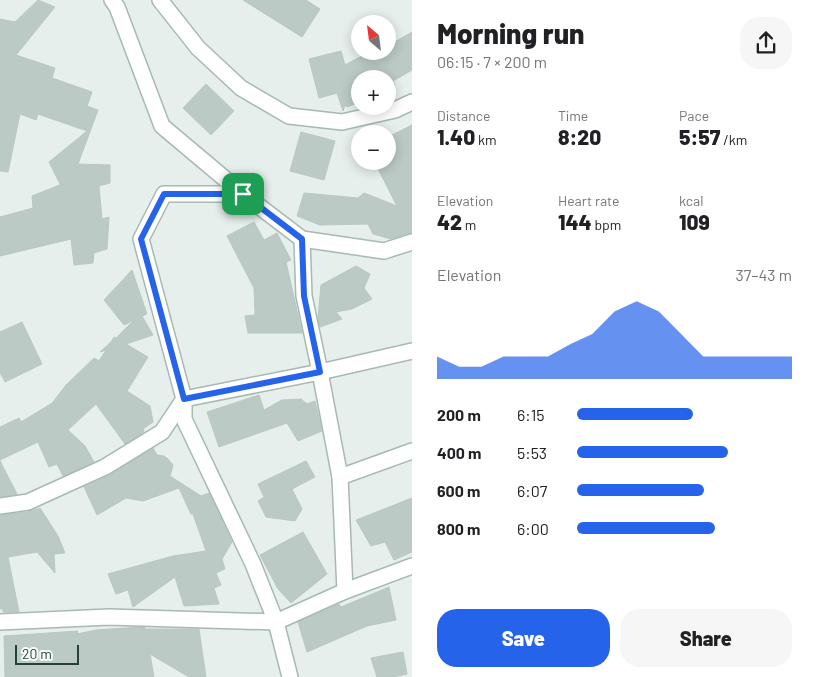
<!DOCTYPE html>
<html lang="en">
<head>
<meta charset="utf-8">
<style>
	body { margin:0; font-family:Barlow,sans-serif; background:#f6f6f6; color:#202124; height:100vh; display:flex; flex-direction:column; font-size:19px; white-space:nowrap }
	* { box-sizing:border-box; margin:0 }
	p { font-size:16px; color:#757577 }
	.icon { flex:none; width:28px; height:28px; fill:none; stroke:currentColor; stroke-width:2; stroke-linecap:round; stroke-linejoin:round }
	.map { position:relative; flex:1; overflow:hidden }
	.drawer { display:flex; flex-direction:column; background:#fff; width:405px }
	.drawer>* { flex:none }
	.needle { width:32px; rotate:332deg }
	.tools { position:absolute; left:351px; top:15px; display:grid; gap:10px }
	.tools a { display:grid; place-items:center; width:45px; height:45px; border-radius:50%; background:#fff; box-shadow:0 2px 12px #0003; font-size:25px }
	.scale { position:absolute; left:15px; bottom:12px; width:64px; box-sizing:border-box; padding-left:5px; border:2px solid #24423a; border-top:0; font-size:14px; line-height:18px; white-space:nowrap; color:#24423a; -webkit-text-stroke:4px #f7fbf9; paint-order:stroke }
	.pin { position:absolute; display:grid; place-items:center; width:42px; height:42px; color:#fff; margin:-21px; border-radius:10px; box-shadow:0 2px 8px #0006 }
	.round { display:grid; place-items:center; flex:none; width:52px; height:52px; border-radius:20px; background:#f6f6f6 }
	.head { display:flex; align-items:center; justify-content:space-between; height:85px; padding:0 25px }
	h1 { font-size:28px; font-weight:800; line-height:38px }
	.stats { display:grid; grid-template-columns:repeat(3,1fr); gap:8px; height:85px; padding:5px 25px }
	.stats div { display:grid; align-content:center }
	.stats b { font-size:21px; font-weight:800 }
	.stats small { font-size:14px; font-weight:400 }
	.stats p { font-size:14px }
	.chart { height:140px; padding:10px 25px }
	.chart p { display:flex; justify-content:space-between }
	.chart svg { width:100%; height:90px; margin-top:5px; fill:#2563eb; opacity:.7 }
	.action { display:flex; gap:10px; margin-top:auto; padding:10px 25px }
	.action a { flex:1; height:58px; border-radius:20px; background:#2563eb; color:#fff; font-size:20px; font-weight:800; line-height:58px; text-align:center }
	.action a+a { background:#f6f6f6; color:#202124 }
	ul { padding:0 25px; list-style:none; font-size:16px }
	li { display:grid; grid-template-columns:80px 60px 1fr; align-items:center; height:38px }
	li i { height:12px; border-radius:6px; background:#2563eb }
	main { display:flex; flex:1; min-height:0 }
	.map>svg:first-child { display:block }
</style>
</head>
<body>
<main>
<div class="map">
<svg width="412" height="677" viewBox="0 0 412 677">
	<rect width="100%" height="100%" fill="#e6efeb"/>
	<g fill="#bbcac4" stroke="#b8c9c2">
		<polygon points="38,0 55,7 16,55 55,68 52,78 92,92 87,106 98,110 78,164 110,165 110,183 99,186 102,219 109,217 107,249 94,253 93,263 74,265 71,239 0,256 0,217 33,208 32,196 62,184 60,184 49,162 87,131 38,114 36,120 20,114 8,172 0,171 0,19 15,22"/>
		<polygon points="243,0 306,0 320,9 302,37"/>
		<polygon points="412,32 412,70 393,81 395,85 388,88 388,79 360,79 360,102 347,107 345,105 343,111 337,93 319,98 309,59 341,51 345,65 371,51 388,51 388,46"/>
		<polygon points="206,84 234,111 211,135 183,108"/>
		<polygon points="412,125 412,233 391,239 373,234 368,224 320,225 297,216 304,193 358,198 364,193 397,206 374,161 388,161 388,137"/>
		<polygon points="301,132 335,141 324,180 290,171"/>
		<polygon points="254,222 264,240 277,233 291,260 286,262 302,333 248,333 245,316 255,315 254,288 227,236"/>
		<polygon points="356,266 370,274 364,288 372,299 352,309 336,312 342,319 320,327 318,318 321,285"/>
		<polygon points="132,270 147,314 142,316 153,335 126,344 148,357 127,391 150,406 153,422 143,429 144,432 125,444 96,404 68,430 85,446 94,462 63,476 57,464 49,467 38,442 0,460 0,427 19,418 21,422 54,402 53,402 66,385 94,358 99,361 106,350 100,352 111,342 114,337 116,338 134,320 124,325 104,300"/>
		<polygon points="22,322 42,364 5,382 0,372 0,332"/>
		<polygon points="259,395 264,410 282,400 301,399 307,404 315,401 322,431 298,441 287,423 219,447 207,412"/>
		<polygon points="153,448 157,455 164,456 168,459 173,465 170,476 201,496 209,493 232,542 222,559 225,569 216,573 221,585 214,588 219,604 184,606 175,577 133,607 128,590 116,594 108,574 173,556 206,551 193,514 191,514 179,488 143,501 126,498 97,515 84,487 110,475"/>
		<polygon points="0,461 17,494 0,497"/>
		<polygon points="306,461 315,477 292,489 302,509 295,521 266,517 258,501 264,497 258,484"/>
		<polygon points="412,498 412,552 394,560 385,542 371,546 356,520"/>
		<polygon points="40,508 58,536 65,553 54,554 55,573 37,552 8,557 19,612 3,612 3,609 0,609 0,515 27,512"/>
		<polygon points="303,532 327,574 291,603 278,589 260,555"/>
		<polygon points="389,587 396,620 367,626 307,652 298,622 339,604 341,607"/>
		<polygon points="140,627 145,627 145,629 199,629 206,677 189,677 150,654 154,677 5,677 4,636 78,631 77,634 96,630"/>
		<polygon points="403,652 407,674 394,677 377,677 371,658"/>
	</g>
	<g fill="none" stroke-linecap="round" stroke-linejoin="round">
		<defs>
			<g id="minor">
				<polyline points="112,0 117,7 162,126 243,194 302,239 384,251 412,242"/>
				<polyline points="160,0 198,48 241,88 289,116 342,122 395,110 412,102"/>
				<polyline points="243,194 164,194 141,239 184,399 184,419 253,564 276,622 290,677"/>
				<polyline points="302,239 304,296 320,372 340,477 345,591"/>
				<polyline points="340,477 412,451"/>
				<polyline points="0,506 28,502 105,467 162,432 184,399 320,372 412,351"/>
				<polyline points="0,622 109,617 276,622 345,591 412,566"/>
			</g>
		</defs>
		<use href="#minor" stroke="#a8b8b2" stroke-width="18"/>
		<use href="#minor" stroke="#fff" stroke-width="15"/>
	</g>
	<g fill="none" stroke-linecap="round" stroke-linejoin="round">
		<defs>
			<polygon id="route" points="164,194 243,194 302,239 304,296 320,372 184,399 141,239"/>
		</defs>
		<use href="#route" stroke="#fff" stroke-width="10"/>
		<use href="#route" stroke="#2563eb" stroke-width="6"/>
	</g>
</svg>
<div class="tools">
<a><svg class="needle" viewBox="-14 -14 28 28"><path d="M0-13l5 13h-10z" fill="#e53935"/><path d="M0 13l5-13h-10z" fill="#757577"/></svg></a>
<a>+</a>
<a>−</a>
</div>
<div class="scale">20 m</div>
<div class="pin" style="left:243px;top:194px;background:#1e9e55"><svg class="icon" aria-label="arrive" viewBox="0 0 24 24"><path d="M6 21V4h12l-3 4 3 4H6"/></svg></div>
</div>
<section class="drawer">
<div class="head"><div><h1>Morning run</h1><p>06:15 · 7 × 200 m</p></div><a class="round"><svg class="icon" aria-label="share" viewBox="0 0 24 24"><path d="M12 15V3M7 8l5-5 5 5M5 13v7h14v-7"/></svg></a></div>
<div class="stats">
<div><p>Distance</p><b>1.40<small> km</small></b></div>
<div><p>Time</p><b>8:20</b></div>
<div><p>Pace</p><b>5:57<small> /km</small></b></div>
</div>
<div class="stats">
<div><p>Elevation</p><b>42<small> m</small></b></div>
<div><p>Heart rate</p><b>144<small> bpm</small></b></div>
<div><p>kcal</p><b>109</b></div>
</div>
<div class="chart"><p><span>Elevation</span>37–43 m</p>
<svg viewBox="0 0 160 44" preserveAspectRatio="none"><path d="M0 44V33L10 38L20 38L30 33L40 33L50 33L60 27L70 22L80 11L90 6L100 11L110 22L120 33L130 33L140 33L150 33L160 33V44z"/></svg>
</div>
<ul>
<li><b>200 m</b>6:15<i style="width:54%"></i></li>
<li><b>400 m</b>5:53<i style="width:70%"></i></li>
<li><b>600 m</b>6:07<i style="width:59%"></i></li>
<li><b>800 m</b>6:00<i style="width:64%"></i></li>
</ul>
<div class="action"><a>Save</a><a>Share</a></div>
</section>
</main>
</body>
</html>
